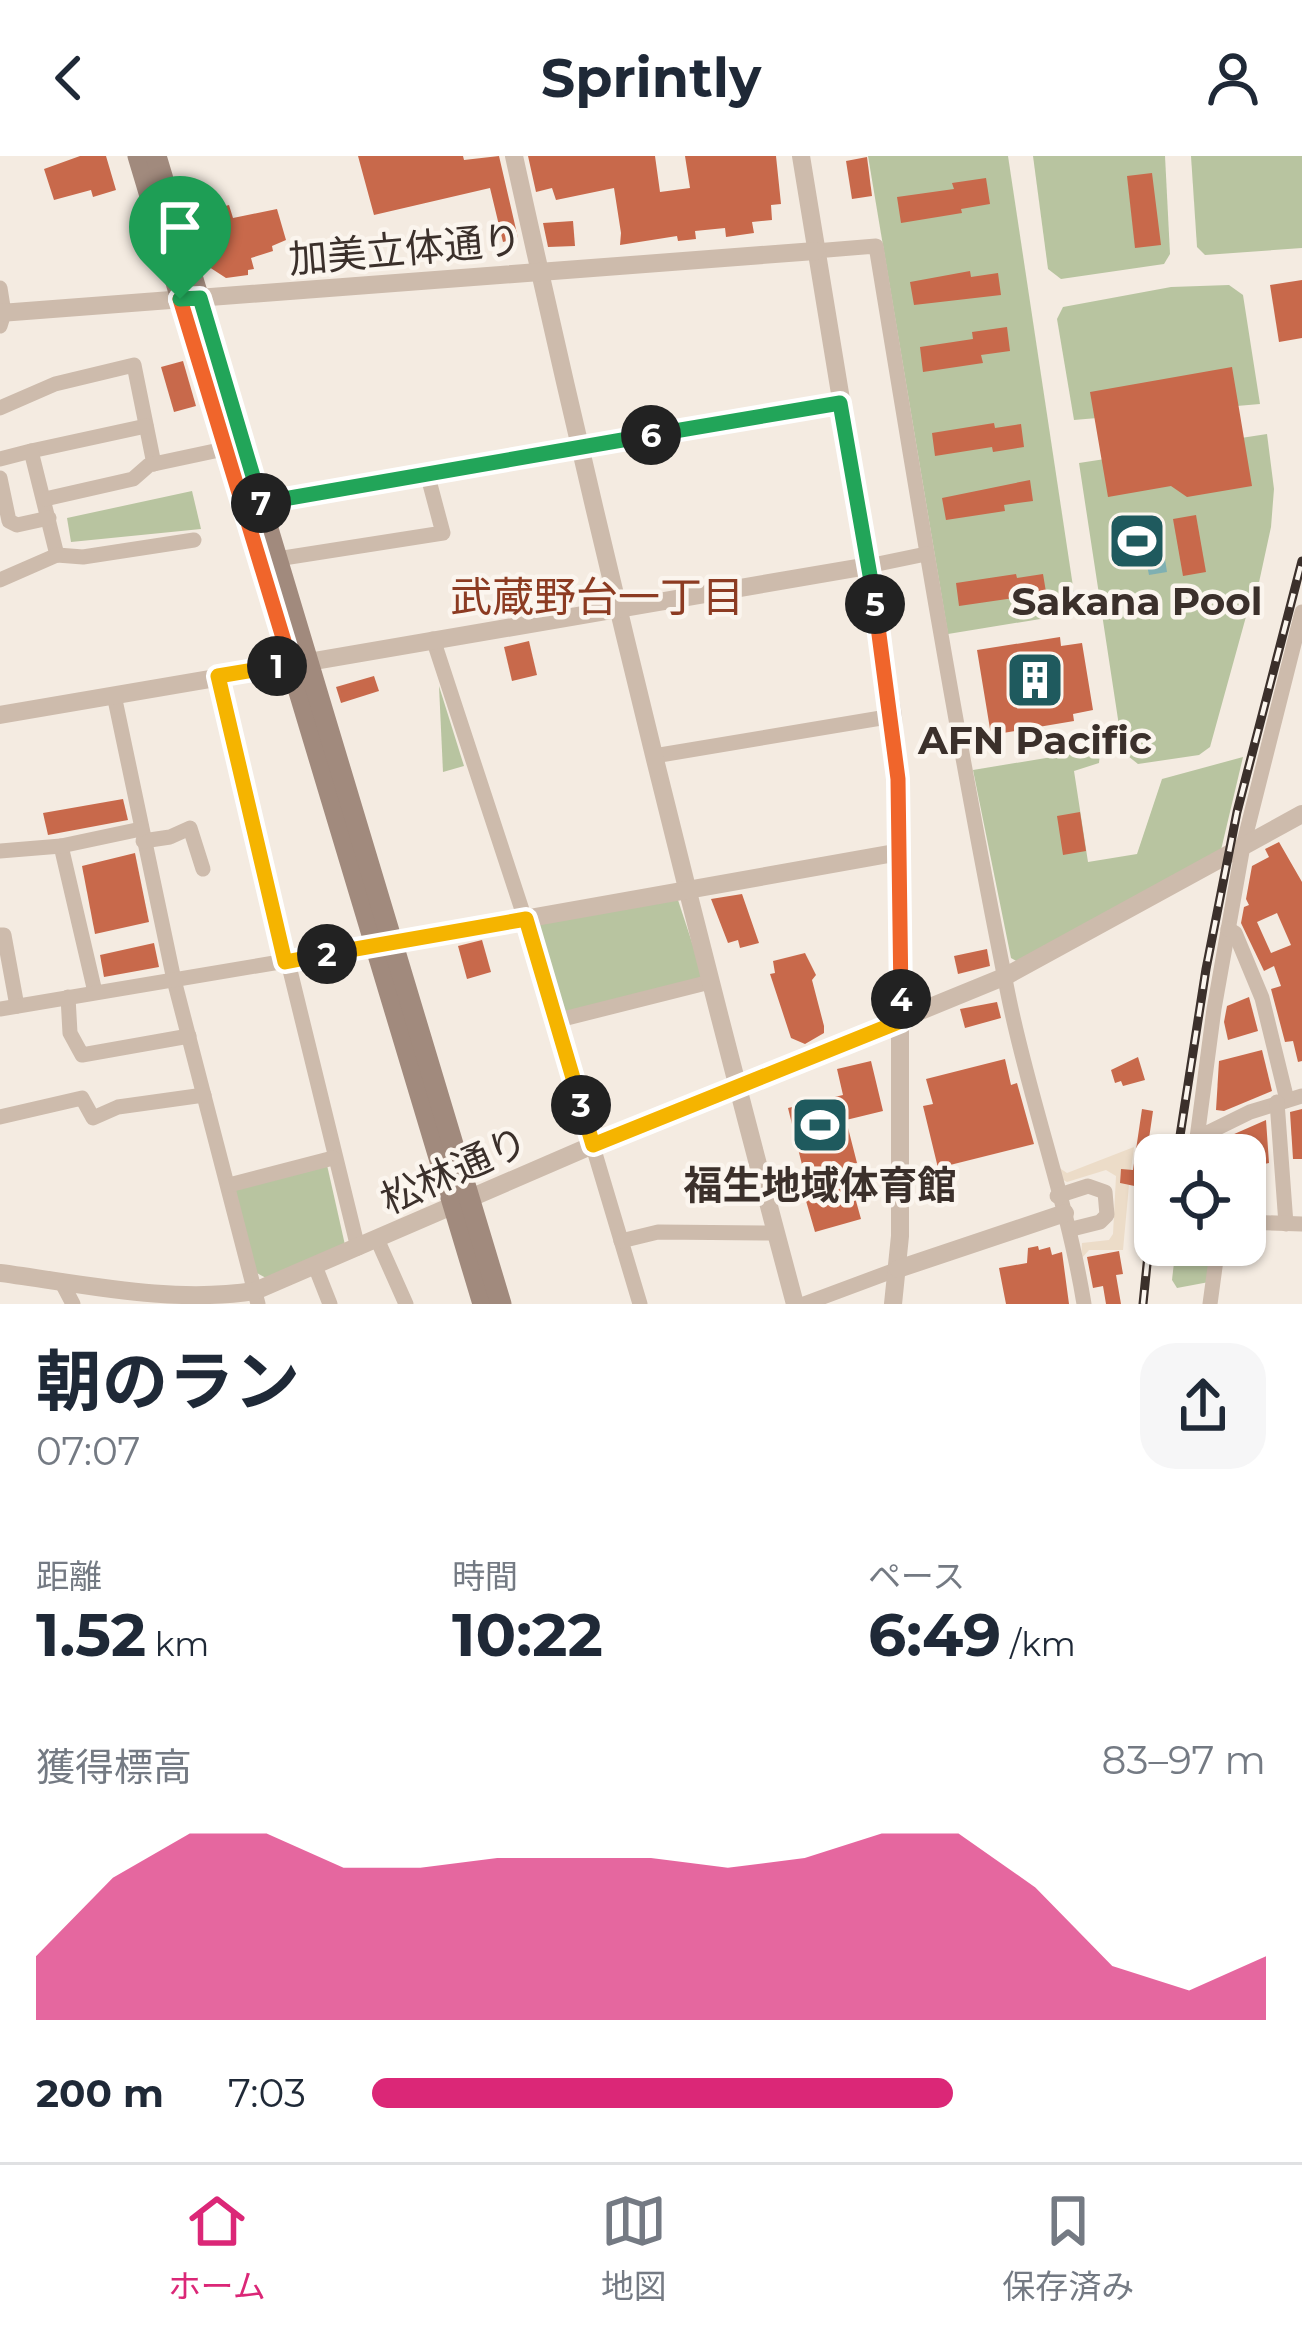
<!DOCTYPE html>
<html lang="ja">
<head>
<meta charset="utf-8">
<style>
	body { margin:0; font-family:Montserrat,"Noto Sans JP",sans-serif; background:#f6f6f7; color:#1f2937; height:100vh; display:flex; flex-direction:column; font-size:45px; white-space:nowrap }
	* { box-sizing:border-box; margin:0 }
	p { font-size:39px; color:#747a83 }
	.icon { flex:none; width:66px; height:66px; fill:none; stroke:currentColor; stroke-width:2; stroke-linecap:round; stroke-linejoin:round }
	.map { position:relative; height:1148px; overflow:hidden }
	.drawer { display:flex; flex-direction:column; background:#fff; flex:1 }
	.drawer>* { flex:none }
	.controls { position:absolute; left:1134px; top:978px; display:grid; gap:24px }
	.controls a { display:grid; place-items:center; width:132px; height:132px; border-radius:24px; background:#fff; box-shadow:0 3px 9px #0004; font-size:60px }
	.pin { position:absolute; display:grid; place-items:center; width:102px; height:102px; color:#fff; margin:-123px -51px; border-radius:50% 50% 50% 0; rotate:-45deg; box-shadow:0 0 12px #0007 }
	.pin .icon { rotate:45deg }
	.km { position:absolute; width:60px; height:60px; margin:-30px; border-radius:50%; background:#222; color:#fff; font-size:33px; line-height:60px; text-align:center }
	.round { display:grid; place-items:center; flex:none; width:126px; height:126px; border-radius:36px; background:#f6f6f7 }
	.summary { display:flex; align-items:center; justify-content:space-between; height:204px; padding:0 36px }
	h1 { font-size:66px; font-weight:700; line-height:90px }
	.metrics { display:grid; grid-template-columns:repeat(3,1fr); gap:18px; height:204px; padding:12px 36px }
	.metrics div { display:grid; align-content:center }
	.metrics b { font-size:60px; font-weight:700 }
	.metrics small { font-size:33px; font-weight:400 }
	.metrics p { font-size:33px }
	.chart { height:336px; padding:24px 36px }
	.chart p { display:flex; justify-content:space-between }
	.chart svg { width:100%; height:216px; margin-top:12px; fill:#db2777; opacity:.7 }
	ul { padding:0 36px; list-style:none; font-size:39px }
	li { display:grid; grid-template-columns:192px 144px 1fr; align-items:center; height:90px }
	li i { height:30px; border-radius:15px; background:#db2777 }
	header { display:flex; justify-content:space-between; align-items:center; height:156px; padding:0 36px; background:#fff; font-size:54px; font-weight:700 }
	.tab-bar { display:flex; justify-content:space-around; align-items:center; height:168px; border-top:3px solid #e0e1e3; background:#fff; font-size:33px; color:#747a83 }
	.tab-bar a { display:grid; justify-items:center; gap:6px }
	.tab-bar .active { color:#db2777 }
	.map>svg:first-child { display:block }
</style>
</head>
<body>
<header><svg class="icon" aria-label="back" viewBox="0 0 24 24"><path d="M15 5l-7 7 7 7"/></svg>Sprintly<svg class="icon" aria-label="person" viewBox="0 0 24 24"><circle cx="12" cy="8" r="4"/><path d="M4 21q1-7 8-7t8 7"/></svg></header>
<div class="map">
<svg width="1302" height="1148" viewBox="0 0 1302 1148">
	<rect width="100%" height="100%" fill="#f4ebe1"/>
	<g fill="#b8c4a0">
		<polygon points="868,0 1008,0 1077,457 948,478"/>
		<polygon points="1033,0 1165,0 1170,98 1164,108 1061,123 1048,113"/>
		<polygon points="1191,0 1302,0 1302,92 1205,99 1197,91"/>
		<polygon points="1229,129 1243,139 1260,248 1074,264 1057,163 1063,151 1171,131"/>
		<polygon points="1267,278 1274,333 1271,371 1258,431 1247,457 1210,591 1199,599 1138,608 1123,596 1079,307"/>
		<polygon points="192,335 201,373 71,386 67,362"/>
		<polygon points="439,530 464,610 443,616"/>
		<polygon points="1094,594 1100,597 1099,607 1074,615 1088,706 1137,698 1162,623 1243,601 1221,694 1018,806 1011,802 973,614"/>
		<polygon points="678,744 703,820 700,825 563,858 558,856 535,774 538,768"/>
		<polygon points="327,1009 345,1089 266,1122 255,1116 232,1033"/>
		<polygon points="1176,1089 1211,1089 1209,1126 1177,1132 1172,1124"/>
	</g>
	<polygon fill="#ecdcc8" points="1134,991 1131,1014 1121,1014 1120,1027 1129,1029 1123,1094 1089,1094 1081,1103 1082,1087 1109,1084 1113,1078 1116,1020 1106,1014 1067,1026 1060,1022 1058,1011 1067,1017"/>
	<polygon fill="#7fb0b2" points="1159,365 1167,416 1149,419 1145,399 1140,400 1141,406 1116,410 1110,372"/>
	<g fill="#c8694b" fill-rule="evenodd">
		<polygon points="80,0 106,0 116,34 93,41 91,34 54,44 44,13"/>
		<polygon points="358,0 463,0 464,4 499,0 518,82 503,86 490,32 374,59"/>
		<polygon points="528,0 655,0 660,36 690,32 685,0 776,0 781,48 771,49 772,64 752,66 754,77 726,81 725,72 695,75 696,83 678,85 677,80 620,89 621,77 614,32 556,44 552,32 536,36"/>
		<polygon points="867,1 872,40 852,43 846,5"/>
		<polygon points="1152,17 1161,89 1135,92 1127,20"/>
		<polygon points="986,22 990,48 961,53 962,57 901,67 897,41 954,33 952,27"/>
		<polygon points="229,49 233,62 277,53 286,84 272,90 273,95 251,102 254,113 248,114 248,119 226,122 206,109 197,76 219,69 214,53"/>
		<polygon points="573,65 575,90 548,91 543,67"/>
		<polygon points="970,115 971,121 998,117 1001,139 914,149 910,126"/>
		<polygon points="1302,124 1302,182 1279,186 1270,129"/>
		<polygon points="1007,171 1010,195 981,199 983,207 923,216 920,191 973,183 972,176"/>
		<polygon points="183,205 196,250 174,256 161,211"/>
		<polygon points="1232,211 1252,330 1187,341 1171,330 1108,341 1090,236"/>
		<polygon points="994,267 995,272 1021,268 1024,291 993,296 992,291 935,300 932,277"/>
		<polygon points="1030,324 1033,345 1004,349 1005,355 946,364 942,342"/>
		<polygon points="1196,359 1206,416 1183,420 1173,363"/>
		<polygon points="1016,418 1017,422 1043,418 1047,442 1015,447 1014,442 959,450 956,427"/>
		<polygon points="1060,481 1061,490 1082,487 1093,554 1073,558 1074,565 991,579 977,494"/>
		<polygon points="529,485 537,519 512,525 504,491"/>
		<polygon points="374,520 379,535 341,547 336,531"/>
		<polygon points="123,643 128,664 48,679 43,657"/>
		<polygon points="1080,656 1086,695 1063,699 1057,660"/>
		<path d="M1279,686L1302,726V905L1298,906L1293,885L1285,886L1271,833L1281,830L1274,810L1264,815L1241,767L1244,751L1249,749L1246,743L1252,710L1269,701L1265,693ZM1277,757L1291,789L1271,797L1257,766Z"/>
		<polygon points="135,697 149,766 95,778 82,710"/>
		<polygon points="742,738 759,787 740,792 738,784 728,787 711,743"/>
		<polygon points="482,784 491,816 467,823 458,790"/>
		<polygon points="154,787 159,811 104,821 100,799"/>
		<polygon points="987,793 990,810 958,818 954,800"/>
		<polygon points="805,797 816,819 812,824 824,870 824,877 805,888 791,882 770,818 775,817 773,805"/>
		<polygon points="1249,841 1258,875 1228,884 1224,866 1227,850"/>
		<polygon points="997,846 1001,862 965,872 960,853"/>
		<polygon points="1262,894 1272,935 1224,955 1216,954 1219,905"/>
		<polygon points="1138,901 1145,924 1123,930 1121,925 1115,927 1111,914"/>
		<polygon points="1005,903 1011,929 1017,927 1034,988 938,1012 923,950 933,948 926,923"/>
		<polygon points="871,905 883,955 846,964 857,1007 846,1009 861,1063 815,1076 802,1031 807,1029 788,952 843,939 837,913"/>
		<polygon points="1142,953 1153,955 1146,1003 1153,1004 1149,1033 1120,1027 1121,1013 1133,1014"/>
		<polygon points="1302,953 1302,1003 1293,1003 1290,956"/>
		<polygon points="1266,964 1269,1007 1245,1012 1245,999 1209,999 1207,990"/>
		<polygon points="1038,1090 1039,1094 1050,1091 1052,1099 1062,1096 1069,1148 1006,1148 999,1112 1027,1107 1028,1092"/>
		<polygon points="1119,1095 1123,1118 1116,1119 1121,1148 1106,1148 1103,1130 1093,1132 1087,1101"/>
	</g>
	<g fill="none" stroke-linecap="round" stroke-linejoin="round">
		<g stroke="#cdbbac" stroke-width="15">
			<path d="M815,95L876,90C917,340 958,590 1008,838C1029,943 1067,1043 1084,1148"/>
			<polyline points="0,132 4,157 0,170"/>
			<polyline points="0,252 55,228 134,209 154,308"/>
			<polyline points="31,295 146,270"/>
			<polyline points="0,303 31,295 57,399"/>
			<polyline points="0,322 9,365 17,369 49,362"/>
			<polyline points="45,343 133,323 149,309 224,293"/>
			<polyline points="277,403 443,377 427,317"/>
			<polyline points="868,410 926,398"/>
			<polyline points="0,424 57,399 83,401 194,384"/>
			<polyline points="1302,456 1243,690 1214,853 1197,982 1250,956 1302,940"/>
			<polyline points="433,483 525,763 640,1148"/>
			<polyline points="218,520 358,1092"/>
			<polyline points="114,539 174,824 258,1148"/>
			<polyline points="654,600 893,560"/>
			<polyline points="143,685 170,681 190,672 203,713"/>
			<polyline points="61,690 95,836"/>
			<polyline points="0,695 61,690 141,673"/>
			<polyline points="1228,773 1235,777 1262,842 1287,944"/>
			<polyline points="0,779 4,779 17,850"/>
			<polyline points="68,841 70,877 82,899 189,880"/>
			<polyline points="0,853 375,790"/>
			<polyline points="555,865 710,826"/>
			<polyline points="1277,946 1286,1068"/>
			<polyline points="0,961 82,942 93,962 118,951 204,939"/>
			<polyline points="229,1029 333,1002"/>
			<polyline points="1057,1040 1088,1030 1105,1036 1107,1059 1100,1066 1072,1073"/>
			<polyline points="1245,1066 1302,1068"/>
			<polyline points="377,1083 406,1148"/>
			<polyline points="621,1085 658,1076 776,1077"/>
			<polyline points="315,1110 330,1148"/>
			<polyline points="61,1125 73,1148"/>
			<polyline points="804,1148 898,1113"/>
			<polyline points="1210,1148 1218,1089"/>
		</g>
		<g stroke="#cdbbac" stroke-width="18">
			<path d="M514,0C599,385 693,767 795,1148"/>
			<polyline points="801,0 893,560 900,696 900,1080 893,1148"/>
			<polyline points="0,157 815,95"/>
			<polyline points="248,350 840,247"/>
			<polyline points="0,559 868,410"/>
			<polyline points="379,789 900,696"/>
			<polyline points="898,1113 1065,1057"/>
			<path d="M0,1117C84,1128 171,1148 255,1135L593,989L1006,820L1302,658"/>
		</g>
		<g stroke="#a18a7d" stroke-width="21">
			<polyline points="138,0 483,1148"/>
			<polyline points="156,0 501,1148"/>
		</g>
		<defs>
			<g id="rail">
				<polyline points="1177,999 1206,813 1237,656 1302,405"/>
				<polyline points="1143,1148 1155,1029"/>
			</g>
		</defs>
		<use href="#rail" stroke="#3b302b" stroke-width="9"/>
		<use href="#rail" stroke="#fbf5ee" stroke-width="4.5" stroke-dasharray="14" stroke-linecap="butt"/>
	</g>
	<g fill="none" stroke-linecap="round" stroke-linejoin="round">
		<defs>
			<polyline id="split-1" points="180,143 291,508 277,510"/>
			<polyline id="split-2" points="277,510 218,520 285,806 327,798"/>
			<polyline id="split-3" points="327,798 526,763 581,949"/>
			<polyline id="split-4" points="581,949 593,989 901,865 901,843"/>
			<polyline id="split-5" points="875,448 898,623 901,843"/>
			<polyline id="split-6" points="651,279 840,247 875,448"/>
			<polyline id="split-7" points="261,347 651,279"/>
			<polyline id="split-8" points="180,143 200,142 261,347"/>
		</defs>
		<use href="#split-1" stroke="#fff" stroke-width="24"/>
		<use href="#split-2" stroke="#fff" stroke-width="24"/>
		<use href="#split-3" stroke="#fff" stroke-width="24"/>
		<use href="#split-4" stroke="#fff" stroke-width="24"/>
		<use href="#split-5" stroke="#fff" stroke-width="24"/>
		<use href="#split-6" stroke="#fff" stroke-width="24"/>
		<use href="#split-7" stroke="#fff" stroke-width="24"/>
		<use href="#split-8" stroke="#fff" stroke-width="24"/>
		<use href="#split-1" stroke="#f0652b" stroke-width="15"/>
		<use href="#split-2" stroke="#f5b400" stroke-width="15"/>
		<use href="#split-3" stroke="#f5b400" stroke-width="15"/>
		<use href="#split-4" stroke="#f5b400" stroke-width="15"/>
		<use href="#split-5" stroke="#f0652b" stroke-width="15"/>
		<use href="#split-6" stroke="#22a559" stroke-width="15"/>
		<use href="#split-7" stroke="#22a559" stroke-width="15"/>
		<use href="#split-8" stroke="#22a559" stroke-width="15"/>
	</g>
	<defs>
		<symbol id="stadium-square" viewBox="-11 -11 22 22"><rect x="-9" y="-9" width="18" height="18" rx="4" fill="#1f5a5e" stroke="#fbf5ee"/><path d="M0-5a6.5 5 0 1 0 0 10a6.5 5 0 1 0 0-10ZM-3.5-1.8h7v3.6h-7Z" fill="#fff"/></symbol>
		<symbol id="building-square" viewBox="-11 -11 22 22"><rect x="-9" y="-9" width="18" height="18" rx="4" fill="#1f5a5e" stroke="#fbf5ee"/><path d="M-4-6H4V6H1V3H-1V6H-4ZM-2.5-4.3h1.7v1.8h-1.7ZM.8-4.3h1.7v1.8H.8ZM-2.5-1h1.7V.8h-1.7ZM.8-1h1.7V.8H.8Z" fill="#fff"/></symbol>
	</defs>
	<g fill-rule="evenodd">
		<use href="#stadium-square" x="1104" y="352" width="66" height="66"/>
		<use href="#building-square" x="1002" y="491" width="66" height="66"/>
		<use href="#stadium-square" x="787" y="936" width="66" height="66"/>
	</g>
	<g text-anchor="middle" stroke-width="9" stroke-linejoin="round" paint-order="stroke">
		<g font-size="39" fill="#3b302b" stroke="#fbf5ee">
			<text transform="translate(405 93) rotate(-5)" y="14">加美立体通り</text>
			<text transform="translate(454 1014) rotate(-24)" y="14">松林通り</text>
		</g>
		<g font-size="39" font-weight="bold" fill="#3b302b" stroke="#fbf5ee">
			<text x="1137" y="459">Sakana Pool</text>
			<text x="1035" y="598">AFN Pacific</text>
			<text x="820" y="1043">福生地域体育館</text>
		</g>
		<g font-size="42" fill="#8c3b22" stroke="#fbf5ee">
			<text x="597" y="456">武蔵野台一丁目</text>
		</g>
	</g>
</svg>
<div class="controls">
<a><svg class="icon" aria-label="locate" viewBox="0 0 24 24"><circle cx="12" cy="12" r="6"/><path d="M12 2v4M12 18v4M2 12h4M18 12h4"/></svg></a>
</div>
<div class="pin" style="left:180px;top:143px;background:#1e9e55"><svg class="icon" aria-label="arrive" viewBox="0 0 24 24"><path d="M6 21V4h12l-3 4 3 4H6"/></svg></div>
<b class="km" style="left:277px;top:510px">1</b>
<b class="km" style="left:327px;top:798px">2</b>
<b class="km" style="left:581px;top:949px">3</b>
<b class="km" style="left:901px;top:843px">4</b>
<b class="km" style="left:875px;top:448px">5</b>
<b class="km" style="left:651px;top:279px">6</b>
<b class="km" style="left:261px;top:347px">7</b>
</div>
<section class="drawer">
<div class="summary"><div><h1>朝のラン</h1><p>07:07</p></div><a class="round"><svg class="icon" aria-label="share" viewBox="0 0 24 24"><path d="M12 15V3M7 8l5-5 5 5M5 13v7h14v-7"/></svg></a></div>
<div class="metrics">
<div><p>距離</p><b>1.52<small> km</small></b></div>
<div><p>時間</p><b>10:22</b></div>
<div><p>ペース</p><b>6:49<small> /km</small></b></div>
</div>
<div class="chart"><p><span>獲得標高</span>83–97 m</p>
<svg viewBox="0 0 160 44" preserveAspectRatio="none"><path d="M0 44V31L10 15L20 6L30 6L40 13L50 13L60 11L70 11L80 11L90 13L100 11L110 6L120 6L130 17L140 33L150 38L160 31V44z"/></svg>
</div>
<ul>
<li><b>200 m</b>7:03<i style="width:65%"></i></li>
</ul>
</section>
<nav class="tab-bar">
<a class="active"><svg class="icon" aria-label="home" viewBox="0 0 24 24"><path d="M3 11l9-7 9 7M6 9v11h12V9"/></svg>ホーム</a>
<a><svg class="icon" aria-label="map" viewBox="0 0 24 24"><path d="M3 6l6-2 6 2 6-2v14l-6 2-6-2-6 2zM9 4v14M15 6v14"/></svg>地図</a>
<a><svg class="icon" aria-label="saved" viewBox="0 0 24 24"><path d="M7 4h10v16l-5-4-5 4z"/></svg>保存済み</a>
</nav>
</body>
</html>
